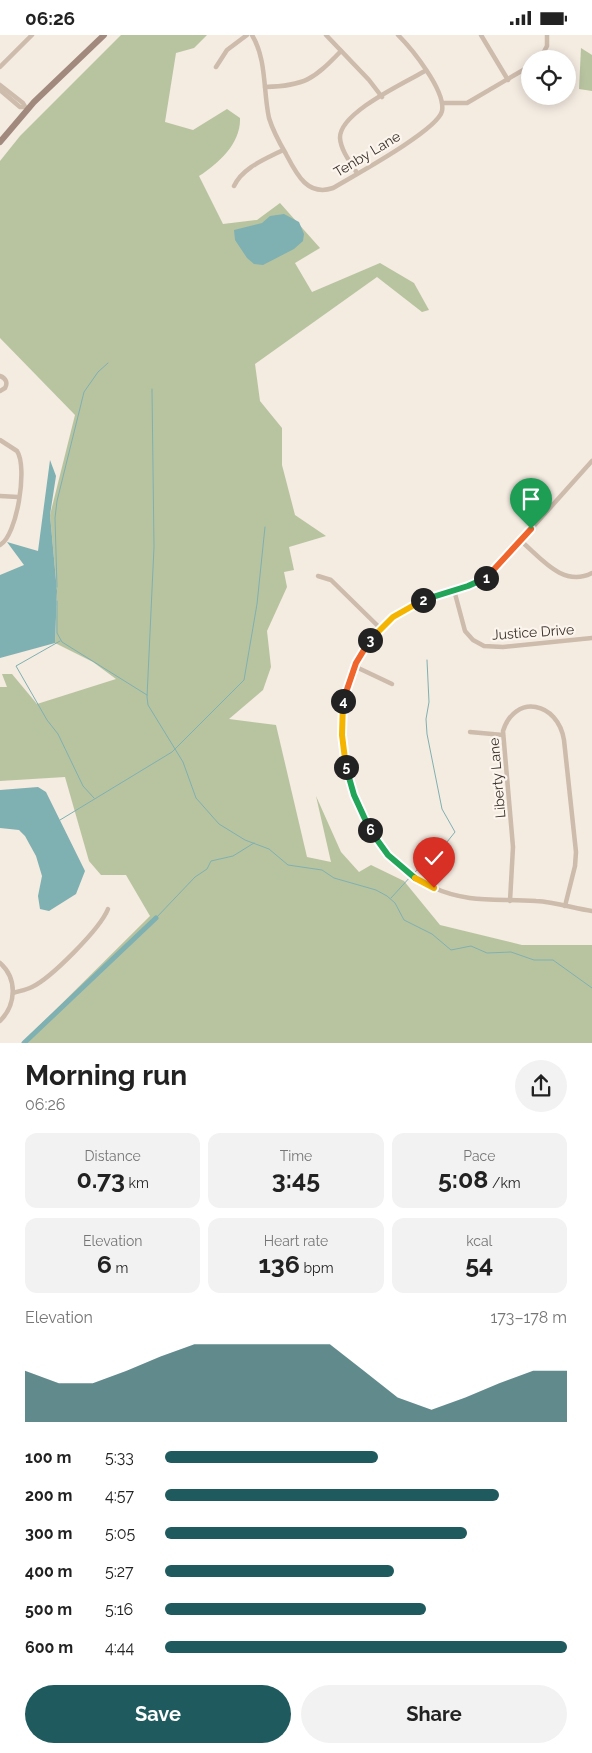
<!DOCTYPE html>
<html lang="en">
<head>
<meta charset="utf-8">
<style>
	body { margin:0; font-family:Raleway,sans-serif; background:#f2f2f2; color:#222; height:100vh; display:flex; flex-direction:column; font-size:19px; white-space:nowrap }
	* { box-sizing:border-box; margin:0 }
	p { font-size:16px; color:#767676 }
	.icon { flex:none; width:28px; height:28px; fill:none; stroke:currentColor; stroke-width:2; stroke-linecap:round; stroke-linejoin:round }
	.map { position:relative; height:1008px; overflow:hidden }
	.panel { display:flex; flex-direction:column; background:#fff; flex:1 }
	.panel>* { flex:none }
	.tools { position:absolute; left:521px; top:15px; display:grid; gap:10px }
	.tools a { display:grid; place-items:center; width:55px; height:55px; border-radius:50%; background:#fff; box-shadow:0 2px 12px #0003; font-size:25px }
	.pin { position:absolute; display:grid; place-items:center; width:42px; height:42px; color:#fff; margin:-51px -21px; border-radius:50% 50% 50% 0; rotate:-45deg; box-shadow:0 0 5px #0007 }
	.pin .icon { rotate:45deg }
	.km { position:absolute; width:25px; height:25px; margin:-12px; border-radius:50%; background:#222; color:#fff; font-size:14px; line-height:25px; text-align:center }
	.round { display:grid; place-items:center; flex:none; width:52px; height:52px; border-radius:26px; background:#f2f2f2 }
	.overview { display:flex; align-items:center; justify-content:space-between; height:85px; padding:0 25px }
	h1 { font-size:28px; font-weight:700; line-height:38px }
	.metrics { display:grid; grid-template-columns:repeat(3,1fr); gap:8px; height:85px; padding:5px 25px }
	.metrics div { display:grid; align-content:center; border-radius:12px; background:#f2f2f2; text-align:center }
	.metrics b { font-size:25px; font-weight:700 }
	.metrics small { font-size:14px; font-weight:400 }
	.metrics p { font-size:14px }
	.chart { height:140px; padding:10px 25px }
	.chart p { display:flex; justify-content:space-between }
	.chart svg { width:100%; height:90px; margin-top:5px; fill:#1f5a5e; opacity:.7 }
	.action { display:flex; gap:10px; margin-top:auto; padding:10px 25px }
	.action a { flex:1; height:58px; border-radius:30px; background:#1f5a5e; color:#fff; font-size:20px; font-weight:700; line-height:58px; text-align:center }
	.action a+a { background:#f2f2f2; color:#222 }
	ul { padding:0 25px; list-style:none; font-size:16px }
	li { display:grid; grid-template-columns:80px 60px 1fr; align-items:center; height:38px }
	li i { height:12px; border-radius:6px; background:#1f5a5e }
	.status { display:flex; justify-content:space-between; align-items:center; height:35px; padding:0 25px; background:#fff; direction:ltr }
	.status svg { height:14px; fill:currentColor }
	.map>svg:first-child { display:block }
</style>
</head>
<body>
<div class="status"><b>06:26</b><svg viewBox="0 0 49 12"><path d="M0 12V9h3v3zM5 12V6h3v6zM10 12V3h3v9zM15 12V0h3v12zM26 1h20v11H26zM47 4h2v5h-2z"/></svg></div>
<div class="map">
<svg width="592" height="1008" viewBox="0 0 592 1008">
	<rect width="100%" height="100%" fill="#f4ebe1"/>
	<g fill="#b8c4a0">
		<path d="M121,0H207L194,13L176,18L165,87L193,95L227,74L240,83C241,108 219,128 199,141L223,189L257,185L280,168L320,213L295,228L312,257L380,228L414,248L429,275L422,277L377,242L255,329L260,366L282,393V430L295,480L326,501L289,512L294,535L284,537L287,552L267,596L271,632L263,655L229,684L276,690L307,822L331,827L316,761L341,817L359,837L371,830L404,846L440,890L522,910H592V1008H22L150,881L126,840H101L89,826L65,742L0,746V652H7L2,639H12L37,669L116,644L93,627L55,608L57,556L50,480L75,380L0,303V126L20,101Z"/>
		<polygon points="581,13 592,20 592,56 579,54"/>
	</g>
	<g fill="#7fb0b2">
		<polygon points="284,179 299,187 304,199 303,206 294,214 263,230 254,229 247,223 235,205 234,195 262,188 270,181"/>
		<polygon points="50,425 56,441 50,480 57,556 55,608 0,623 0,540 24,530 7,507 38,516"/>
		<polygon points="38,752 46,757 85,836 76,859 49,876 40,874 38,861 42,841 36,821 25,801 19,795 0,793 0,755"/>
	</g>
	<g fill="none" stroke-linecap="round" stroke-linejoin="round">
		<g stroke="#7fb0b2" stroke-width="1">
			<polyline points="152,354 154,512 147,662 148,670 183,727 196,763 219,789 245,805 269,814 288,830 322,835 334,843 376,855 387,861 395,868 404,885 432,899 451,915 471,911 487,918 511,917 534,925 553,925 592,953"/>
			<polyline points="57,552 55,483 57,466 84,357 98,337 108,328"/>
			<polyline points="57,566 57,598 62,607 147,660"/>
			<polyline points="60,606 16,631 47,685 58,699 83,751 94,763"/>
			<polyline points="60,785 172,717 244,645 257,569 265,492"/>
			<polyline points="415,837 447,807 455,797 442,774 427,699 426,684 429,667 427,625"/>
			<polyline points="391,863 412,840"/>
			<polyline points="156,883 195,842 207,834 211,826 233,821 254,808"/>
		</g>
		<polyline stroke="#7fb0b2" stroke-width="5" points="24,1008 156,883"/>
		<g stroke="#cdbbac" stroke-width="4.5">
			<path d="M252,0C267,25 263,56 269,83C273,96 279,107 286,119C296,138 307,162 333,153C353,141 438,95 442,76C446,56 412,14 398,0"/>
			<polyline points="326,0 369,45 382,62"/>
			<polyline points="481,0 508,45"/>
			<polyline points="540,24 547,11 547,0"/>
			<polyline points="0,32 32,0"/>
			<polyline points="216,32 227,15 247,0"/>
			<polyline points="0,50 23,68 27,75"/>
			<path d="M265,52C305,51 314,44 341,16"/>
			<polyline points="0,55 20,72 24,72"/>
			<polyline points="442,68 467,68 530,31"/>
			<path d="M357,138C351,128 341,116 340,103C339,78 404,48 425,36"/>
			<path d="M234,151C243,132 266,124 283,115"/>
			<path d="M0,341C6,343 8,348 5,353L0,356"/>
			<path d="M0,405L17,416C28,432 17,501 0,510"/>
			<path d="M592,426L489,541C456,562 417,559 386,587C309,658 338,809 432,852C469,869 498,863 536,866C555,867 573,873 592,876"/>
			<polyline points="0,461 18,462"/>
			<path d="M521,506C541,523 563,553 592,538"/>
			<polyline points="318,541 331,545 380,593"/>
			<polyline points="454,555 465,596 473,605 484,611 503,612 592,603"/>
			<polyline points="354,631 392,649"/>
			<polyline points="470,697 503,700"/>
			<path d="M510,866L513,812L503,696C515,658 558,667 564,705L576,817L575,831L565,871"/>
			<path d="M0,928C18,944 16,970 0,986"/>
			<path d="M13,958C19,956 26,955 32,952C51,943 100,894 108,874"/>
		</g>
		<polyline stroke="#a18a7d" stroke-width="6" points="0,107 34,67 104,0"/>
	</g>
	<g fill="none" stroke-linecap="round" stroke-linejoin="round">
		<defs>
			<polyline id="split-1" points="486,543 531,494"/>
			<polyline id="split-2" points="423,565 468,551 486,543"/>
			<polyline id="split-3" points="370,605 393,582 423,565"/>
			<polyline id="split-4" points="343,666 356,628 370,605"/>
			<polyline id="split-5" points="343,666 342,700 346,732"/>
			<polyline id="split-6" points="346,732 354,760 370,795"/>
			<polyline id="split-7" points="370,795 388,820 415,843"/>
			<polyline id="split-8" points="415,843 434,853"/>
		</defs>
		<use href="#split-1" stroke="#fff" stroke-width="10"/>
		<use href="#split-2" stroke="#fff" stroke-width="10"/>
		<use href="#split-3" stroke="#fff" stroke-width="10"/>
		<use href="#split-4" stroke="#fff" stroke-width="10"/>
		<use href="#split-5" stroke="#fff" stroke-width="10"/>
		<use href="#split-6" stroke="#fff" stroke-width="10"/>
		<use href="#split-7" stroke="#fff" stroke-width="10"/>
		<use href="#split-8" stroke="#fff" stroke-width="10"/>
		<use href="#split-1" stroke="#f0652b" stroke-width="6"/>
		<use href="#split-2" stroke="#22a559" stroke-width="6"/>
		<use href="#split-3" stroke="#f5b400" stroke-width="6"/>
		<use href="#split-4" stroke="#f0652b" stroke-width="6"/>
		<use href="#split-5" stroke="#f5b400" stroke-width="6"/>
		<use href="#split-6" stroke="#22a559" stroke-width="6"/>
		<use href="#split-7" stroke="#22a559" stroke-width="6"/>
		<use href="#split-8" stroke="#f5b400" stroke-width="6"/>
	</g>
	<g text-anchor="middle" stroke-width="4.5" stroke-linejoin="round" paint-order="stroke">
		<g font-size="14" fill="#3b302b" stroke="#fbf5ee">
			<text transform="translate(367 119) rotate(-31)" y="5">Tenby Lane</text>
			<text transform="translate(533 597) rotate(-4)" y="5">Justice Drive</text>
			<text transform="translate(497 743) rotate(-95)" y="5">Liberty Lane</text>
		</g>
	</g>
</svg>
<div class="tools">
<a><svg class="icon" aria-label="locate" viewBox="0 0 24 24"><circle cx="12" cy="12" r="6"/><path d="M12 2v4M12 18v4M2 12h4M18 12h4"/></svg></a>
</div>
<div class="pin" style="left:531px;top:494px;background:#1e9e55"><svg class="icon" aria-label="arrive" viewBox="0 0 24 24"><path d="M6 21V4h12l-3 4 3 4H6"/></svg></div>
<div class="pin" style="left:434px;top:853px;background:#d93025"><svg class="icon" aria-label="check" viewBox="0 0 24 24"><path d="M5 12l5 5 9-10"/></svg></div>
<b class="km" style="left:486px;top:543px">1</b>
<b class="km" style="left:423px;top:565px">2</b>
<b class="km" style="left:370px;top:605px">3</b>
<b class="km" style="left:343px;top:666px">4</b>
<b class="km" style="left:346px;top:732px">5</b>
<b class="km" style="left:370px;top:795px">6</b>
</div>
<section class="panel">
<div class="overview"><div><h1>Morning run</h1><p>06:26</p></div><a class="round"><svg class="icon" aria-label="share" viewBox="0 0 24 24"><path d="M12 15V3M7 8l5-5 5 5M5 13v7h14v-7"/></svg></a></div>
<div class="metrics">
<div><p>Distance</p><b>0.73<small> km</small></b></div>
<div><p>Time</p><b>3:45</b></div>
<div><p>Pace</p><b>5:08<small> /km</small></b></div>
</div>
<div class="metrics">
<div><p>Elevation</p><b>6<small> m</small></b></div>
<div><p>Heart rate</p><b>136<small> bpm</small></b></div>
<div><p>kcal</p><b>54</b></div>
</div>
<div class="chart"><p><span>Elevation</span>173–178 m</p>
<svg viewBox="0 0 160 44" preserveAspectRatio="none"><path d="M0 44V19L10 25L20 25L30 19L40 12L50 6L60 6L70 6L80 6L90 6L100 19L110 32L120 38L130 32L140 25L150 19L160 19V44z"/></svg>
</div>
<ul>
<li><b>100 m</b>5:33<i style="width:53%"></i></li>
<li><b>200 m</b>4:57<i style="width:83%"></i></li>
<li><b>300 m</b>5:05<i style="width:75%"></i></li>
<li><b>400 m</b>5:27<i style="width:57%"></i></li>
<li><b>500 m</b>5:16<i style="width:65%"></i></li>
<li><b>600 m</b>4:44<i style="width:100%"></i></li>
</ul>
<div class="action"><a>Save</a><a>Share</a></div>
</section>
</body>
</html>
